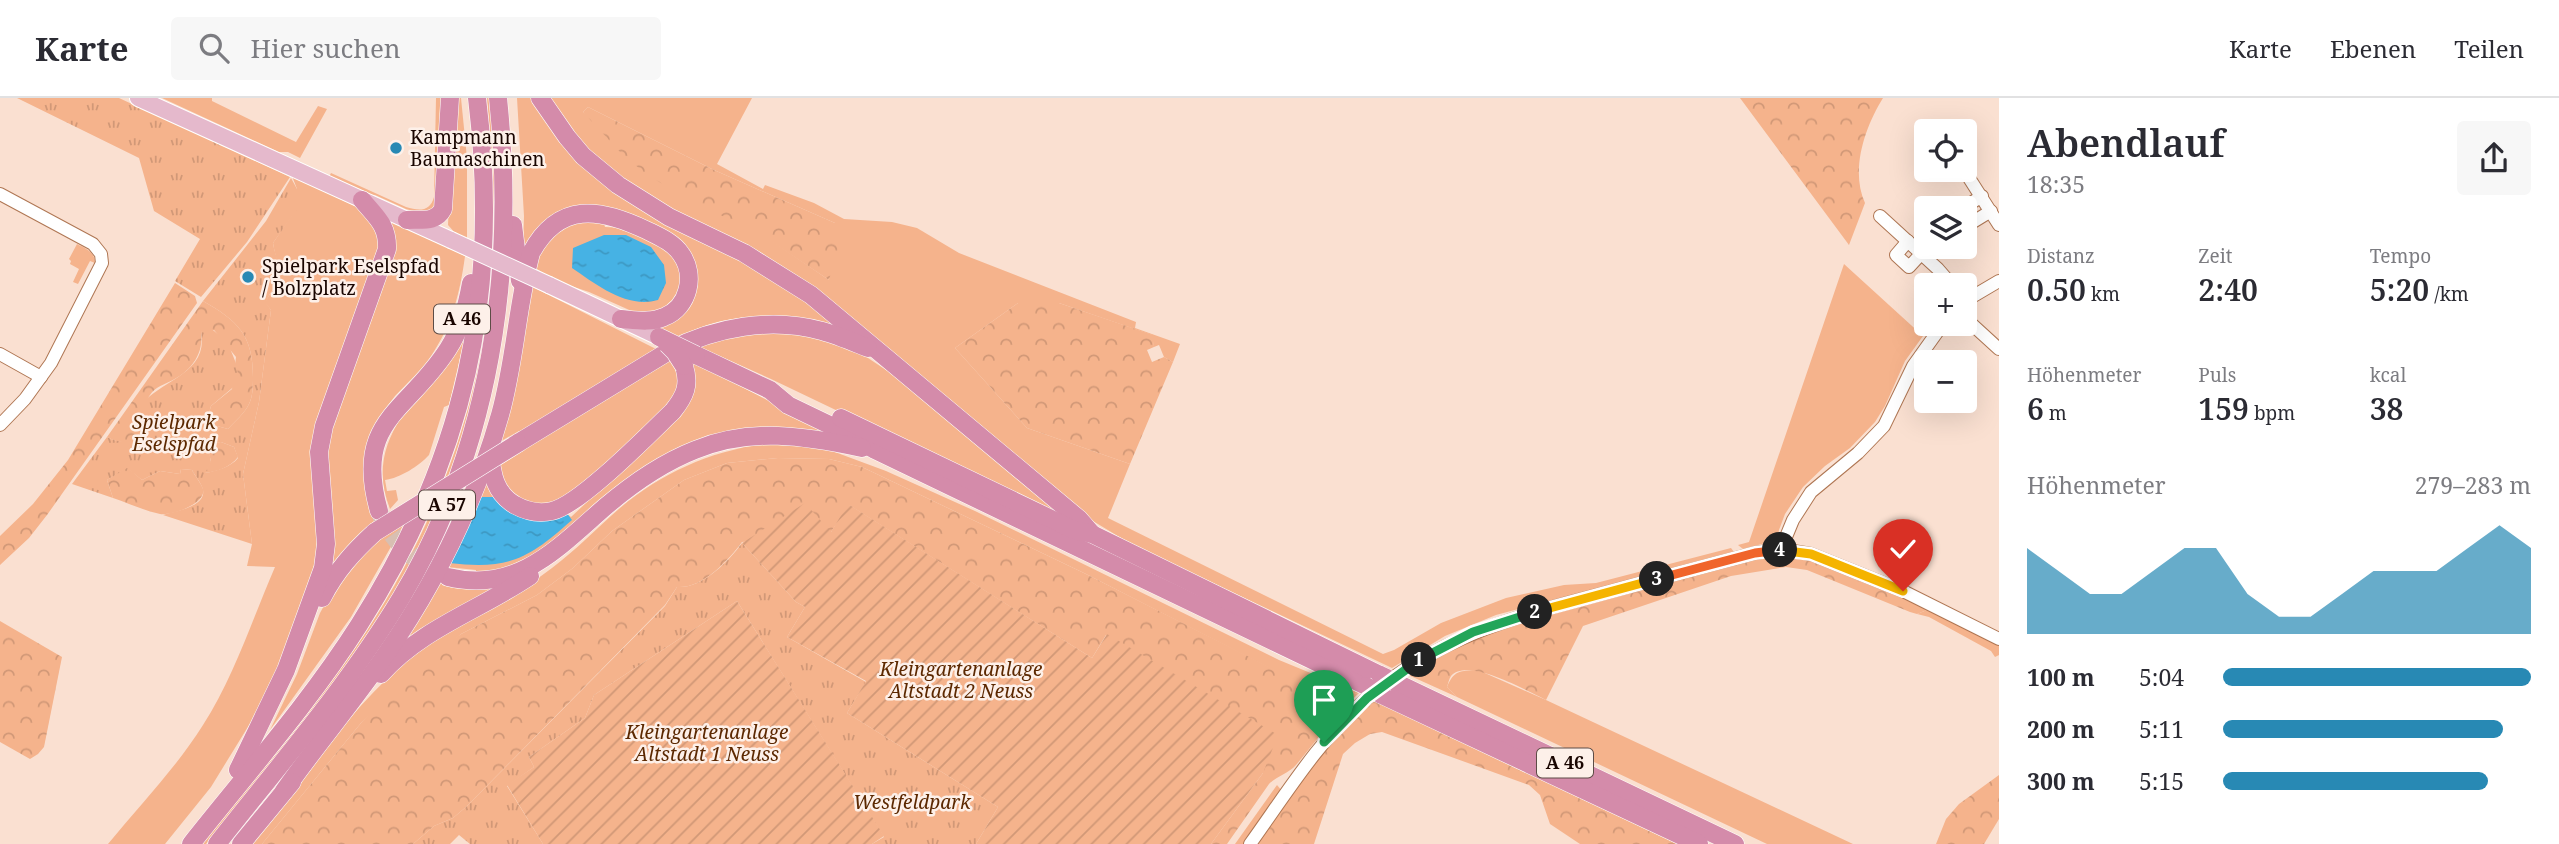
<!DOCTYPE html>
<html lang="de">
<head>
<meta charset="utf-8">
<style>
	body { margin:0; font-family:"Noto Serif",serif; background:#f7f7f7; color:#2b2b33; height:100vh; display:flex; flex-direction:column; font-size:26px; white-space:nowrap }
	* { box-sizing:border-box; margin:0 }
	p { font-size:23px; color:#7c7c81 }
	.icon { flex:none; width:38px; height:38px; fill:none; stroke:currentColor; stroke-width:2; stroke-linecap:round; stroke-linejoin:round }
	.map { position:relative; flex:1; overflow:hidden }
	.sheet { display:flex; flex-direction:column; background:#fff; width:560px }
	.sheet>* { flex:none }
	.buttons { position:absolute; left:1914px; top:21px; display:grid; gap:14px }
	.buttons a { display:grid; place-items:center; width:63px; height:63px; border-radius:7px; background:#fff; box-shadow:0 7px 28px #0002; font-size:35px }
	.pin { position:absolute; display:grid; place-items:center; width:60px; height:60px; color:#fff; margin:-72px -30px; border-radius:50% 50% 50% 0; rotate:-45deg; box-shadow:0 0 7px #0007 }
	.pin .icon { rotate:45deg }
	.km { position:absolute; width:35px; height:35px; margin:-18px; border-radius:50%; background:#222; color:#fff; font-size:19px; line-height:35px; text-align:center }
	.round { display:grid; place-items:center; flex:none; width:74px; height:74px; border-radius:7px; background:#f7f7f7 }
	.summary { display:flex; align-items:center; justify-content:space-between; height:119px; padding:0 28px }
	h1 { font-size:38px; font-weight:600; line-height:52px }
	.figures { display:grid; grid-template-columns:repeat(3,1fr); gap:10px; height:119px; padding:7px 28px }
	.figures div { display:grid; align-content:center }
	.figures b { font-size:30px; font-weight:600 }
	.figures small { font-size:19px; font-weight:400 }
	.figures p { font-size:19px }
	.chart { height:196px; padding:14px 28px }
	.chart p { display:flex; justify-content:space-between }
	.chart svg { width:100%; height:126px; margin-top:7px; fill:#2889b4; opacity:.7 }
	ul { padding:0 28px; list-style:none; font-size:23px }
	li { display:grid; grid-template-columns:112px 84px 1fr; align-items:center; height:52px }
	li i { height:18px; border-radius:9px; background:#2889b4 }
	header { display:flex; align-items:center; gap:42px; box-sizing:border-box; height:98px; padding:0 35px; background:#fff; border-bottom:2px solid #e1e1e2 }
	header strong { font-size:33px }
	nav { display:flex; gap:38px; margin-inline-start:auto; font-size:24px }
	.search { width:490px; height:63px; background:#f7f7f7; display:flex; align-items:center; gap:18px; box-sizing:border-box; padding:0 24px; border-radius:7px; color:#7c7c81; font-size:26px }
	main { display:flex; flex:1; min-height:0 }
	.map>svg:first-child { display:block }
</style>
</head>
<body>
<header>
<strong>Karte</strong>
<div class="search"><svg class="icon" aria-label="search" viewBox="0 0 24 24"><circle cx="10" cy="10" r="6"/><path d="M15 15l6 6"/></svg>Hier suchen</div>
<nav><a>Karte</a><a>Ebenen</a><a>Teilen</a></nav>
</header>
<main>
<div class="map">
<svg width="1999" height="746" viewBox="0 0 1999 746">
	<defs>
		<pattern id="forest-crowns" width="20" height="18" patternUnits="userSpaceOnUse" patternTransform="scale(1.75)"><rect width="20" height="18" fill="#f5b38c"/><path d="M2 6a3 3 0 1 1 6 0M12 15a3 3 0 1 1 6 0" fill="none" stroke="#d19877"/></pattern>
		<pattern id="park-tufts" width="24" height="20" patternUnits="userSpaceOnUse" patternTransform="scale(1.75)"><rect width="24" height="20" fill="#f5b38c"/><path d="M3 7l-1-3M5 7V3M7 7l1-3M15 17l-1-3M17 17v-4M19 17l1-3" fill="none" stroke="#d19877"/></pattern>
		<pattern id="garden-furrows" width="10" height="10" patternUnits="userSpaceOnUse" patternTransform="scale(1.75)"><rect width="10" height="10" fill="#f5b38c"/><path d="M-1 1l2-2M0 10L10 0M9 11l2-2" fill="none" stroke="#d19877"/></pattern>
		<pattern id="water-ripples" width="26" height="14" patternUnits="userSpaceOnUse" patternTransform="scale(1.75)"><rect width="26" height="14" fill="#46b2e4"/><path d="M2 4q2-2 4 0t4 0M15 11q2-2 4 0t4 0" fill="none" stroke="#3d98c2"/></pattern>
	</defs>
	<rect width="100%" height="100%" fill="#fae0d1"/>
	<g fill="#f5b38c" fill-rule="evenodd">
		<polygon points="162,0 212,0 212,3 296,44 318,8 327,11 300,60 288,54 279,54"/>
		<path d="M436,0H443L436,108L428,114L420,115L406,111L375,97L363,96L329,79L331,75L406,109C419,113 430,114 434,99Z"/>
		<polygon points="453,0 461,0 467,60 467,141 456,136 448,127"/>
		<path d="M487,0H490C494,67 498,134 492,201C490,222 484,243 480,264C468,328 449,390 419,449C365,558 281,651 206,746H203C259,676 319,607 368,531C440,420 486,292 493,159C496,106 492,53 487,0Z"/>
		<path d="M517,0H532L570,51L775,181L849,234C792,215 732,210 677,240L652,227L679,214L686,156L586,112L523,154L524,118Z"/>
		<path d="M550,0H752L717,66L763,91L765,87L814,105L844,121L892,124L917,130L959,155L1136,224L1135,230L1180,246L1173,264L1164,259L1159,247L1154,249L1152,237L1059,205H1018L955,250L1027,330L1130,366L1108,420L1383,556L1394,552L1441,525L1506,500L1564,487L1596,485L1731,450L1734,454L1496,517L1445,538L1392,570L1131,446L1078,414L1015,357L826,199L648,99L600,62L578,41ZM588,9L714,72L835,125L829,182L583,14Z"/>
		<path d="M292,78L367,114L382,141L312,352L318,425L316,459L309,487L274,580L257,614L211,689L165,746H108C140,707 176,670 203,627C234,579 252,522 275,469L247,468L252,446L243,376L259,304L271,212L265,205C268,197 274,192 277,185C281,170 275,159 273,145L294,114L297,91Z"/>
		<path d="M386,121L465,158C460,195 452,227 431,258C421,273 407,285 395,298C363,337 358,376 374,423C354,438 339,456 325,477L323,357L390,157Z"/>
		<path d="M603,123L605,129C638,130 655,143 679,162L682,191L663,214L636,215L589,194L550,181V179L532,168L537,154L569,124Z"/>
		<path d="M77,146C85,150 95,154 95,165L90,163L78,186L73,184L79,171L70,166L71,163L69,161Z"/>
		<polygon points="1844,166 1923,238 1905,263 1885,308 1875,324 1850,350 1825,368 1803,389 1785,416 1779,432 1777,442 1743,451 1738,447 1749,444"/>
		<polygon points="529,187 656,251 521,336 519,333 496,346"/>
		<polygon points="762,232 826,240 862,256 895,278 1055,410 1053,416 771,281 695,247"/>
		<path d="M466,234L449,307L444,309L429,357C419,368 400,380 385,382L387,393L396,392L398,402L390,411C371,361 392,329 422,291C437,272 452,253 466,234Z"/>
		<path d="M684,258L765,301L849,341C771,322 714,324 645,369C626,381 609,398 591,413C569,431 545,455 518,467C506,473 489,473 476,476V472L447,469L442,487C464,494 483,492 506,485L507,488L399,546L483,376L503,405L567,416L571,419L647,348L676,316Z"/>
		<polygon points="669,260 676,268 680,289 665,312 578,391 562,403 535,408 510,396 496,370 525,352 523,348"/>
		<path d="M763,346L824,350L886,373L975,413L1279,562L1359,595L1330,601L1086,476L862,369L829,361L778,360L727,365L684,382L612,433L573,470L537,497L461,536L361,625L262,746H250C303,680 351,608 417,554C458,520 510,503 552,470C576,452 597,430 620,410C662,375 708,354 763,346Z"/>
		<polygon points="405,424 351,519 270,632 297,576 320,515 337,484 380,440"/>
		<polygon points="1927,512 1999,546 1999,557 1995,559 1991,553 1929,519 1917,516"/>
		<path d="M1478,572L1546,602L1853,746H1767L1457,599L1447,589C1454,572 1460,573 1478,572Z"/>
		<polygon points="1277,687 1282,693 1245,746 1235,746"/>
	</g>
	<g fill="url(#forest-crowns)">
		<path d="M1740,0H1883C1865,29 1850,72 1865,105L1849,147Z"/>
		<polygon points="588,9 714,72 835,125 838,151 829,182 766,140 679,96 646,76 621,55 583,14"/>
		<polygon points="175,185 195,198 197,205 47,417 29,440 0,467 0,438 33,406 68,362"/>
		<path d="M203,203C238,223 253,237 253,279C253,288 253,298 249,306C245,315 235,323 228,331L206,325L211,308L232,291L236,259L214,232L201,234C204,255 192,272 173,282C165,286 155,289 150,297C141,308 147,335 133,342C124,347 115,343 107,339Z"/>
		<polygon points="1018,205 1059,205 1153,237 1154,249 1147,252 1152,264 1164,259 1173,264 1130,366 1027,330 955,250"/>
		<path d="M221,344L234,349L238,359C231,369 216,374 204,375L211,363L207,349L210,345Z"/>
		<path d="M778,360L829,361L862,369L1086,476L1330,600L1359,595C1335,617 1317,642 1296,667C1289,675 1277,678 1269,686L1227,746H1211L1263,675L1106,537L1092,560L849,407L831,434L742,444C728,463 702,491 677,489L665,507L466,709L453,720L434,728L413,746H262L361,625L424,562L461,536L537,497L573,470L612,433L684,382L727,365Z"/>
		<path d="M127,369L142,382L160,373L180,376L181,371L192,372C195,378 201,385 203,391C207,406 171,418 160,416C145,413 128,405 113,400L107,382Z"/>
		<path d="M1769,456L1800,458L1884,489L1927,512L1917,516L1910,514L1807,472L1786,469L1731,478L1583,528L1546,602C1527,593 1468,559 1451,578C1449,581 1448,586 1447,589L1457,599L1406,576L1420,565L1500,528Z"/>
		<polygon points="0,523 62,559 44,649 38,656 30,661 0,644"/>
		<polygon points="1372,602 1677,746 1580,746 1550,726 1540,697 1529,687 1382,634 1370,636 1355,645 1343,656 1314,746 1256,746 1327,646"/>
		<polygon points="1999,677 1999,721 1984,746 1936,746 1946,721 1959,706"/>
	</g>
	<g fill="url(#park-tufts)" fill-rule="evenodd">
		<polygon points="17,0 119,0 290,79 247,144 201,199 175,183 200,141 154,113 139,60"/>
		<path d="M291,80L297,91L300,107L273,145C275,159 283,170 277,185C274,192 268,196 266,205L271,212L259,304L243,376L252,446L163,417C175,413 206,409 203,392C202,386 195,378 192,372L181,371L180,376L160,373L142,382L127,370L107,382L113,400L72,386L107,339C119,345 129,346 139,337L140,308C161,281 209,276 201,234L208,228L219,237H227C229,257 241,264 237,286L211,308L206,325L228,331C235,323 245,315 249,306C253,298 253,288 253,279C253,237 238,223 203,203L266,123ZM221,344L234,349L238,360C231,369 216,373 205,375L211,364L208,348L210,345Z"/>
		<path d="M742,445L796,504L805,509L787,539L866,584L847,615L998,709L976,746H872L884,739L737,503L594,597L585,620L529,659L534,669L507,688L543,746H470L459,737L450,746H413L434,728L453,720L466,709L665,508L677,489C702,491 729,463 742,445Z"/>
	</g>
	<g fill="url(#garden-furrows)">
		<polygon points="805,405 831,434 848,406 1092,560 1107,536 1278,637 1263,675 1211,746 976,746 998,709 847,615 866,583 787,539 805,509 796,504 742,445"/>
		<polygon points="737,503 884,738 872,746 543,746 507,687 534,669 529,659 585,620 594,597"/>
	</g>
	<g fill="url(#water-ripples)">
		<path d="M604,137H626L651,149L664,167L666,185L658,202C627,211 597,187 572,170L573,150Z"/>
		<path d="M482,399H497L566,414L572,422C528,461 509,472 449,465L478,403Z"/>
	</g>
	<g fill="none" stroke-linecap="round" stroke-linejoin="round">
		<path stroke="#d8bfb2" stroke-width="18" stroke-dasharray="18 9" stroke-linecap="butt" d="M379,413C391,440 407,457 432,472"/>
		<defs>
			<g id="minor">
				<polyline points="1964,72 1999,127"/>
				<polyline points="0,96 93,146 101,156 102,165 51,265 25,301 0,327"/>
				<polyline points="1982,98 1965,109 1973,124 1991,113"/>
				<polyline points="1880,118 1938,171 1952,187"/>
				<polyline points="1908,143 1896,157 1909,169 1921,156"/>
				<polyline points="1965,203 1999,183"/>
				<polyline points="1965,220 1999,251"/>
				<polyline points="0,256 41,279"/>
				<polyline points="1781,451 1793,422 1811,394 1858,355 1884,328 1913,268 1943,226"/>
				<path d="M1250,746C1286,696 1319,642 1366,601C1436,540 1513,519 1601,496C1652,482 1703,469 1755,455L1781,451L1811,456L1903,493L1999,541"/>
			</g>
			<g id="major">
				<polyline points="138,0 451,142"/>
				<polyline points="549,187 659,239"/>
			</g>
			<g id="highway">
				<polyline points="540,0 567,39 583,58 618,87 669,119 744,155 811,197 1079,421 1092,436"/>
				<path d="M407,122C421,121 436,125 443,111L450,0"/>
				<polyline points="513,127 520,183"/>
				<polyline points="696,257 770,292 788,307 840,332 875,352 1366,588"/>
				<polyline points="841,320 1074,432 1092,436 1380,577"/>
				<path d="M518,345L669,253C715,229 771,219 822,233C837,237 853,244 868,250"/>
				<path d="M490,355C492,377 495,395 515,407C526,413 539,416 552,413C580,407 649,336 673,313C685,298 690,287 684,268"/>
				<path d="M379,413C353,322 408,314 448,251C461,231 467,208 471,185"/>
				<path d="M448,479C517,496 558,450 605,409C632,386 662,365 695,352C751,329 805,338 862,350"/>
				<path d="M322,500C336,473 353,454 375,434"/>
				<path d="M381,576C422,530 480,512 530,478"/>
				<polyline points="1395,584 1735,746"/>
				<polyline points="1380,596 1699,746"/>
				<path d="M238,672L286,572L323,470L326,446L319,354L324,328L387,151C388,127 376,119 362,102"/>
				<path d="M284,693C317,646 354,603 386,556C436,484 476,401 500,317C515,264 517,208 531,155C559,103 600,110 646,132C658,138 673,144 681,156C696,177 689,209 664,219C651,225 635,222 621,221"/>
				<path d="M191,746C248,674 310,604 359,527C465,360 501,196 477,0"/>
				<path d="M217,746C280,666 348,588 401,500C491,349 516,173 498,0"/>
				<polyline points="241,746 292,684"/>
			</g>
		</defs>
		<use href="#minor" stroke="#af7653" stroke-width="14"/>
		<use href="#major" stroke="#fff" stroke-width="18"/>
		<use href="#highway" stroke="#fff" stroke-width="19"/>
		<use href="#minor" stroke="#fff" stroke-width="12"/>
		<use href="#major" stroke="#e5b9cc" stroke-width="16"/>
		<use href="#highway" stroke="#d48baa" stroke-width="18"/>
		<defs>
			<polyline id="major-bridge" points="451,142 549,187"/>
			<g id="highway-bridge">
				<polyline points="659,239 696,257"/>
				<polyline points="667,246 675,254 684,268"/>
				<polyline points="375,434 518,345"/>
				<polyline points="1380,577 1395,584"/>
				<polyline points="1366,588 1380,596"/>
			</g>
		</defs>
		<use href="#major-bridge" stroke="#fff" stroke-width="18" stroke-linecap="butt"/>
		<use href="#highway-bridge" stroke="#fff" stroke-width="19" stroke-linecap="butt"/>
		<use href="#major-bridge" stroke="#e5b9cc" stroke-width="16"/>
		<use href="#highway-bridge" stroke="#d48baa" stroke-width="18"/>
	</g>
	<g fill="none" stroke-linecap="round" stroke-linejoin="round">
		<defs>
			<polyline id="split-1" points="1324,644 1367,600 1419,562"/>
			<polyline id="split-2" points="1419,562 1473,534 1535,514"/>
			<polyline id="split-3" points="1535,514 1657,481"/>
			<polyline id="split-4" points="1657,481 1755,455 1780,452"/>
			<polyline id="split-5" points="1780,452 1811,456 1903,493"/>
		</defs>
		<use href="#split-1" stroke="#fff" stroke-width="14"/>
		<use href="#split-2" stroke="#fff" stroke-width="14"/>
		<use href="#split-3" stroke="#fff" stroke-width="14"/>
		<use href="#split-4" stroke="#fff" stroke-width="14"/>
		<use href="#split-5" stroke="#fff" stroke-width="14"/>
		<use href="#split-1" stroke="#22a559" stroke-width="9"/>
		<use href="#split-2" stroke="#22a559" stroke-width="9"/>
		<use href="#split-3" stroke="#f5b400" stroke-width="9"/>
		<use href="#split-4" stroke="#f0652b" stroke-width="9"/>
		<use href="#split-5" stroke="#f5b400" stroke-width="9"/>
	</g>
	<g fill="#2889b4" stroke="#fdf0e9" stroke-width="2.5">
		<circle cx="396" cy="50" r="7"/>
		<circle cx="248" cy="179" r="7"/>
	</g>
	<g text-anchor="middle" stroke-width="5" stroke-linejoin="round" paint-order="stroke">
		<g fill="#fdf0e9" stroke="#5d4c46" stroke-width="2">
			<rect x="434" y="206.5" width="56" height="29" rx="5"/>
			<rect x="419" y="392.5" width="56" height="29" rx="5"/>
			<rect x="1537" y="650.5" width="56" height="29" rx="5"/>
		</g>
		<g font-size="18" font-weight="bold" fill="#190500">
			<text x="462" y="227">A 46</text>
			<text x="447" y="413">A 57</text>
			<text x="1565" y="671">A 46</text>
		</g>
		<g font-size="19" fill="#190500" stroke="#fdf0e9" text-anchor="start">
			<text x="410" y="46">Kampmann<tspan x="410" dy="22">Baumaschinen</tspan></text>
			<text x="262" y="175">Spielpark Eselspfad<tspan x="262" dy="22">/ Bolzplatz</tspan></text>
		</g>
		<g font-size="19" font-style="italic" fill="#5c2800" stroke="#fdf0e9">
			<text x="174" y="331">Spielpark<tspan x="174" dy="22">Eselspfad</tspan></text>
			<text x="961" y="578">Kleingartenanlage<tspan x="961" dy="22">Altstadt 2 Neuss</tspan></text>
			<text x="707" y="641">Kleingartenanlage<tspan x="707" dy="22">Altstadt 1 Neuss</tspan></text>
			<text x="912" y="711">Westfeldpark</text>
		</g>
	</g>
</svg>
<div class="buttons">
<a><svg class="icon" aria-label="locate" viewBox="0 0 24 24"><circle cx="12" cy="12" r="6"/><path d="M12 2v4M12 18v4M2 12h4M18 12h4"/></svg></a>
<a><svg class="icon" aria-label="layers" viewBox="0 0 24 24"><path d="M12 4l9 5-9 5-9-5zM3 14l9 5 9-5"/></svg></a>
<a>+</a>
<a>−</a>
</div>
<div class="pin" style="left:1324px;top:644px;background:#1e9e55"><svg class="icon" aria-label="arrive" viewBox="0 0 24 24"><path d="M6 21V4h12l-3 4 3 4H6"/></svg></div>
<div class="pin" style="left:1903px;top:493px;background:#d93025"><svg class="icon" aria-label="check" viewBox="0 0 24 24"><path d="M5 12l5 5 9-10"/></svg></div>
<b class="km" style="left:1419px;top:562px">1</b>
<b class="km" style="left:1535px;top:514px">2</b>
<b class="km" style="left:1657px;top:481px">3</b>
<b class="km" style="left:1780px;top:452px">4</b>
</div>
<section class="sheet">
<div class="summary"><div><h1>Abendlauf</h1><p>18:35</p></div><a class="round"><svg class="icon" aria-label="share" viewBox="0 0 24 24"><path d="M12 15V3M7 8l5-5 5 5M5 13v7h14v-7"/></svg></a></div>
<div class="figures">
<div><p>Distanz</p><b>0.50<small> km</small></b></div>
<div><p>Zeit</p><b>2:40</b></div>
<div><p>Tempo</p><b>5:20<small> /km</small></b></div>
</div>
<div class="figures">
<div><p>Höhenmeter</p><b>6<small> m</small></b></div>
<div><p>Puls</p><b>159<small> bpm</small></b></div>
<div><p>kcal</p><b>38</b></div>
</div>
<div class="chart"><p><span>Höhenmeter</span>279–283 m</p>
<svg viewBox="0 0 160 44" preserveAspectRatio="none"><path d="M0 44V14L10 22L20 30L30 30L40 22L50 14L60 14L70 30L80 38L90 38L100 30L110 22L120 22L130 22L140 14L150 6L160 14V44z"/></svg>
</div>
<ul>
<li><b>100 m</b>5:04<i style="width:100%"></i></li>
<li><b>200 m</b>5:11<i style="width:91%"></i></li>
<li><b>300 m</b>5:15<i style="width:86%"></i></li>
</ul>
</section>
</main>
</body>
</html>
